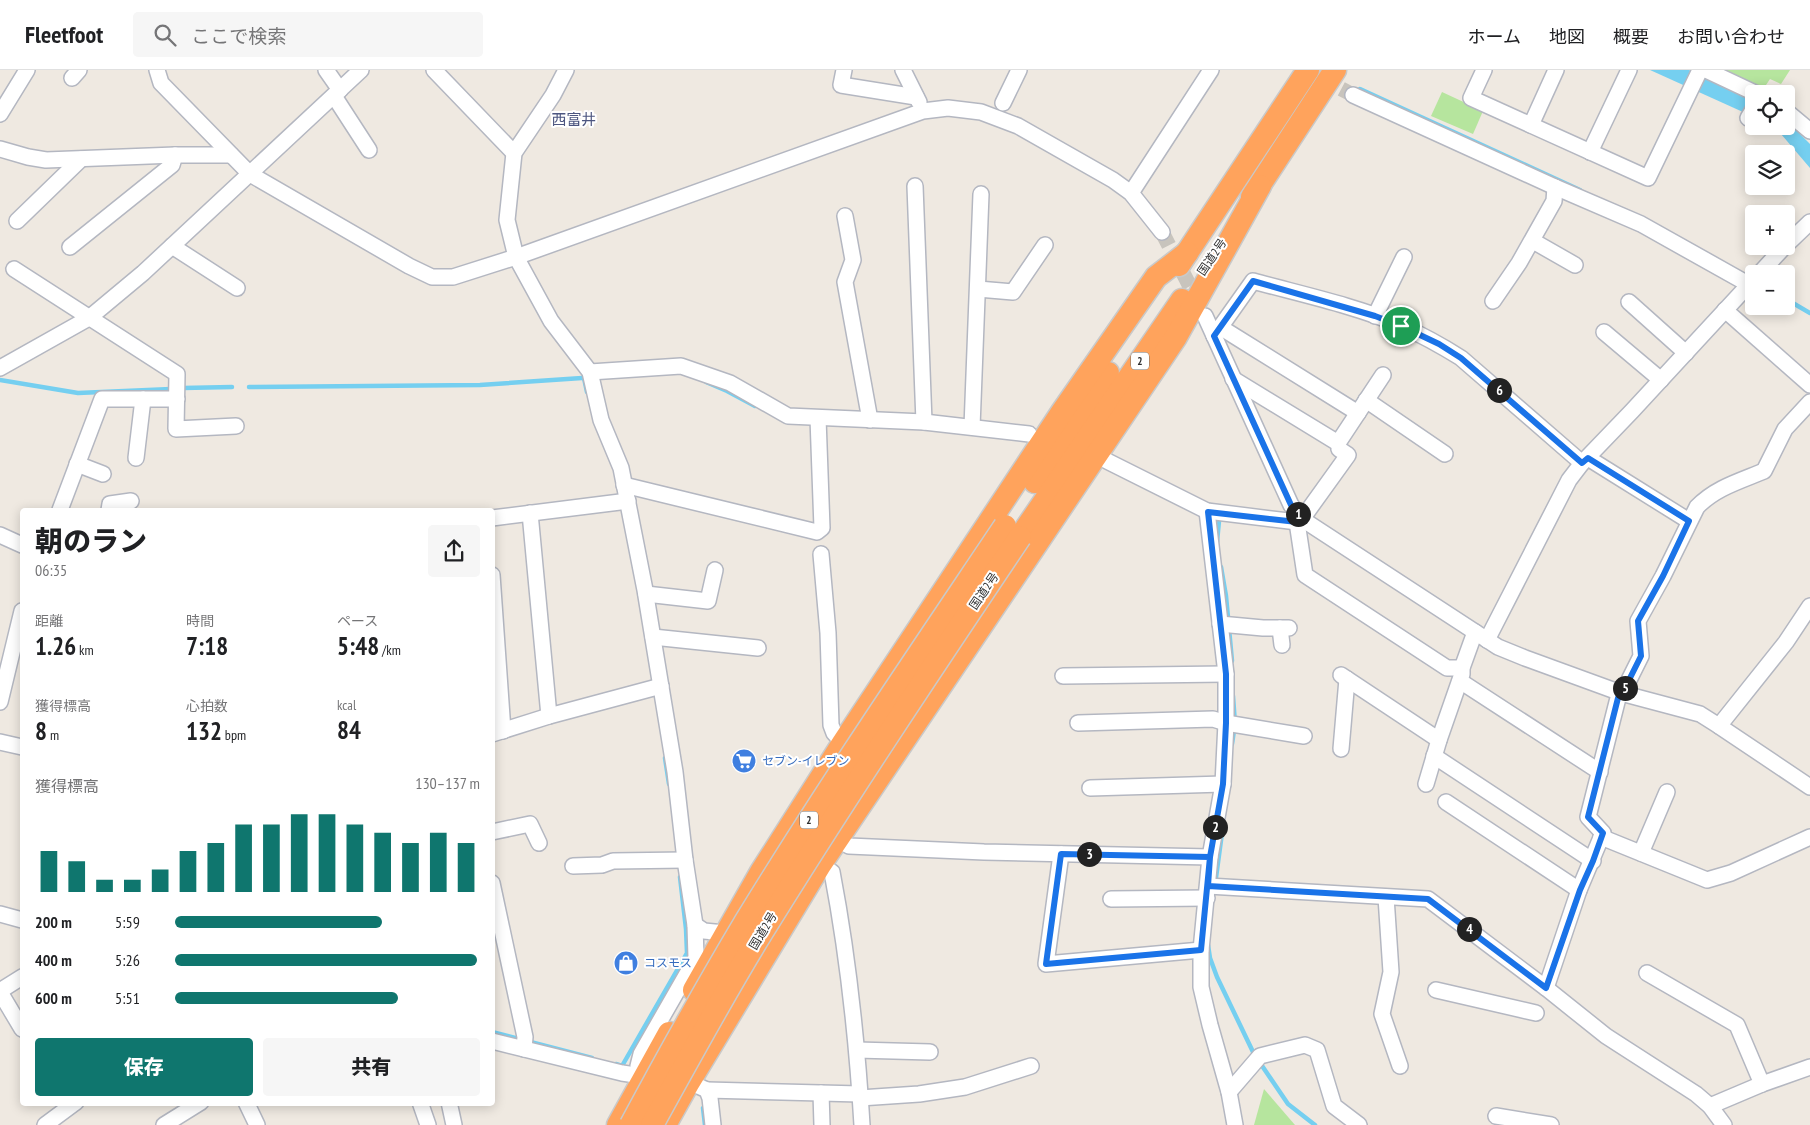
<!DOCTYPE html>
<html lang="ja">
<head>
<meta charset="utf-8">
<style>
	body { margin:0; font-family:"PT Sans Narrow","Noto Sans JP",sans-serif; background:#f6f6f6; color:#202124; height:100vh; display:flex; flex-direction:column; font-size:19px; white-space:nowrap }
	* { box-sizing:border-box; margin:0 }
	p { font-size:16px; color:#757577 }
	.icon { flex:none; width:28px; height:28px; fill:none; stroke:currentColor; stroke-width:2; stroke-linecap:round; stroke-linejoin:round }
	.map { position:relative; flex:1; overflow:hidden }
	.side { position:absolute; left:20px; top:438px; width:475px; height:598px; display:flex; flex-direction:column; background:#fff; border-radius:5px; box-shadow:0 2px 12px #0003 }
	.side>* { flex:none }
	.controls { position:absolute; left:1745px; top:15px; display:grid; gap:10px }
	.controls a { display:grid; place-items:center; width:50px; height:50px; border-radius:5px; background:#fff; box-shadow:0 2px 12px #0003; font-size:25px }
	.pin { position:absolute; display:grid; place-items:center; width:42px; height:42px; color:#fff; margin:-21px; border:2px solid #fff; border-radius:50%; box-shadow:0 1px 5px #0007 }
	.km { position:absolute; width:25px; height:25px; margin:-12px; border-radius:50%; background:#222; color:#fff; font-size:14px; line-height:25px; text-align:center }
	.round { display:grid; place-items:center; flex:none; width:52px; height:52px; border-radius:5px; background:#f6f6f6 }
	.head { display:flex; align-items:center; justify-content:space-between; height:85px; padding:0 15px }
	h1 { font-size:28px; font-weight:800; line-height:38px }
	.stats { display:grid; grid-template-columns:repeat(3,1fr); gap:8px; height:85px; padding:5px 15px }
	.stats div { display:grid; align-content:center }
	.stats b { font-size:25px; font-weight:800 }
	.stats small { font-size:14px; font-weight:400 }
	.stats p { font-size:14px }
	.chart { height:140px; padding:10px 15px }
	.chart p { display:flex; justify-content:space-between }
	.chart svg { width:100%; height:90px; margin-top:5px; stroke:#0f766e; stroke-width:6 }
	.action { display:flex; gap:10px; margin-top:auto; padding:10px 15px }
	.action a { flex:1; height:58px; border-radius:5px; background:#0f766e; color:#fff; font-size:20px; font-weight:800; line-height:58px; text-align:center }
	.action a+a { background:#f6f6f6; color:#202124 }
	ul { padding:0 15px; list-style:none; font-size:16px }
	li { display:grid; grid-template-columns:80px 60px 1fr; align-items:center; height:38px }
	li i { height:12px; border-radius:6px; background:#0f766e }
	header { display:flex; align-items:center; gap:30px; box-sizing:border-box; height:70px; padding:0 25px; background:#fff; border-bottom:1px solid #e0e0e0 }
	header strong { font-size:24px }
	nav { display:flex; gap:28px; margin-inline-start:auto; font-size:18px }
	.search { width:350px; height:45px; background:#f6f6f6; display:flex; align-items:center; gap:12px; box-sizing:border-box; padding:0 18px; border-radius:5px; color:#757577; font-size:19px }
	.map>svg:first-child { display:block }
</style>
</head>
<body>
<header>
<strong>Fleetfoot</strong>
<div class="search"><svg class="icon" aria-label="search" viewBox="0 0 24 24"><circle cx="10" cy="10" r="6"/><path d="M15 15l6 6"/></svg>ここで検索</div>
<nav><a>ホーム</a><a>地図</a><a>概要</a><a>お問い合わせ</a></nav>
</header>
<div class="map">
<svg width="1810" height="1055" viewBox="0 0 1810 1055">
	<rect width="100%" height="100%" fill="#efe9e1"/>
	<g fill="#b6e59e">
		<polygon points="1725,0 1790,0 1781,14 1770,9 1764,18"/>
		<polygon points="1442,22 1483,41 1473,64 1431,46"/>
		<polygon points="1264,1019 1295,1055 1254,1055"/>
	</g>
	<g fill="#75cff0">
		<polygon points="1650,0 1689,0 1752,28 1754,29 1754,47"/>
		<polygon points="1786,50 1810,74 1810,98 1781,64 1771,56 1786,56"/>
	</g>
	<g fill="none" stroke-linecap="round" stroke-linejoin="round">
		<g stroke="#75cff0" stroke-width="4.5">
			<polyline points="1360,19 1580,120"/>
			<polyline points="1786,229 1810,243"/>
			<polyline points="584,308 587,322"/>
			<polyline points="0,310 78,323 171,319"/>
			<polyline points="706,312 727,321 755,336"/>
			<polyline points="249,317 480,315 582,308"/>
			<polyline points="183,318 232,317"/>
			<polyline points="1217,472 1219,451"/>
			<polyline points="1221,497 1226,526 1232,591"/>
			<polyline points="1232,674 1235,654 1233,626"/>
			<polyline points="665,688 669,714"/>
			<polyline points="1215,815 1222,763"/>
			<polyline points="1208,875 1210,888 1217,907 1254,984 1288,1034 1315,1055"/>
			<polyline points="492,962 592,988"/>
			<polyline points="616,994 622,996 687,883 686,859 680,807"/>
			<polyline points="703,1038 705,1055"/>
		</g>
		<g stroke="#c8c4bd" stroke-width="15" stroke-dasharray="15 8" stroke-linecap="butt">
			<polyline points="1321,8 1353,25"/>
			<polyline points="1162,162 1200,236"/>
		</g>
		<defs>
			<g id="minor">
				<polyline points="157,0 161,13 250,104 409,196 432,207 453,207 516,187 923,41 948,38 981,42 1018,56 1113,110 1131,123 1162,162"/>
				<polyline points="326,0 340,20"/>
				<polyline points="434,0 514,83"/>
				<polyline points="566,0 553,25 514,83 507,150 516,187 551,251 590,302 601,350 621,398 645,520 675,702 685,790 695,855 696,888 641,984 638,996 644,1007"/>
				<polyline points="844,0 841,15 916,27"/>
				<polyline points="903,0 919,32"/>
				<polyline points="1484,0 1471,28 1648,108 1700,0"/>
				<polyline points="1706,0 1757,24"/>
				<polyline points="72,8 79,0"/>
				<polyline points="1353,25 1555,117 1641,154 1748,214"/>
				<polyline points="334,26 369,80"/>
				<polyline points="1003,33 1019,0"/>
				<polyline points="1786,41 1810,61"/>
				<polyline points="0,44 27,0"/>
				<polyline points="1748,48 1754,38"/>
				<polyline points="1531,55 1556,0"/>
				<polyline points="0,79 28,87 46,90 175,85 231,85"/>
				<polyline points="1590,82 1629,0"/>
				<polyline points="915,116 924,352"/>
				<polyline points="1131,123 1211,0"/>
				<polyline points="845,146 853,190 845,212 870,350"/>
				<polyline points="17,151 81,89"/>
				<polyline points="1533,171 1575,195"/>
				<polyline points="1786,175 1810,152"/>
				<polyline points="172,176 237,218"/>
				<polyline points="70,177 172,95 175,85"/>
				<polyline points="14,199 177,304 176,359 236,356"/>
				<polyline points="1759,204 1785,176"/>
				<polyline points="978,219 1013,222 1045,175"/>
				<polyline points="1493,231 1519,193 1554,131 1555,117"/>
				<polyline points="1629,232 1686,283"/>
				<polyline points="1725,240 1810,315"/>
				<polyline points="1205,246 1291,435 1302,449 1498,577 1525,588 1621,623 1700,644 1719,656 1810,717"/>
				<polyline points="1375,246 1404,187"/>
				<polyline points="1220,257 1358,343"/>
				<polyline points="1604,262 1661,310"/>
				<path d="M1214,266L1253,211C1300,224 1356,236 1400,255C1422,265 1442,276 1461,288L1582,393"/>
				<polyline points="0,298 89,248 143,203 361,0"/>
				<polyline points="590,302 681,296 730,313 788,346 924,352 1029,364"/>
				<polyline points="1233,309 1338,373 1383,305"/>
				<polyline points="1366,330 1445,384"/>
				<polyline points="972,357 981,124"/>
				<polyline points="136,388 143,329"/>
				<polyline points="1588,388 1689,451"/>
				<polyline points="1107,391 1207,441 1297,452 1302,449 1348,385 1339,379"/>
				<polyline points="77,394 103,404"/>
				<polyline points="624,415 817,462 822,458 818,348"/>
				<polyline points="60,440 102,329 177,329"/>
				<polyline points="109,440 110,434 131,431"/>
				<polyline points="1207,441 1226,604 1226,653 1223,714 1210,787 1201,880 1201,917 1210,955 1229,1022 1235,1055"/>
				<polyline points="530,443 549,646"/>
				<polyline points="492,448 628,431"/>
				<polyline points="1297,452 1305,505 1447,598 1462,598"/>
				<polyline points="0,465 22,475"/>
				<polyline points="821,484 828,563 831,655 834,663 843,673"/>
				<polyline points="492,505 503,661"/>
				<polyline points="646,524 708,531 715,500"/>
				<polyline points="1220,554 1263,558 1289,558"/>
				<polyline points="1280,558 1282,575"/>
				<polyline points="653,567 758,578"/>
				<polyline points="1487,570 1569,410 1582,393 1632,341 1754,209"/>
				<polyline points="1341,605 1439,670"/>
				<polyline points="1063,606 1226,604"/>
				<polyline points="1460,611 1600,702"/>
				<polyline points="0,632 22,541"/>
				<polyline points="1078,653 1213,649 1226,653 1304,666"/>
				<polyline points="1719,656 1786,572 1810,536"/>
				<polyline points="492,664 549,646 661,616"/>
				<polyline points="0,672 22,677"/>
				<polyline points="1341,679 1347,609"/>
				<polyline points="1434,686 1593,791"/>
				<polyline points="1426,714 1439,670 1462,604 1462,598 1475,562"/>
				<polyline points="1090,718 1223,714"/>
				<polyline points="1446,732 1579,820"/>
				<polyline points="492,762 530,754 539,773"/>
				<polyline points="1601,767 1707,810 1731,803 1810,767"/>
				<polyline points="837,770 849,776 984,782 1210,787"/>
				<polyline points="1641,783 1667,722"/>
				<polyline points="1061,784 1046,894 1201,880"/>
				<path d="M820,795L832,802C848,886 857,970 862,1055"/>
				<polyline points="573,796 602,795 613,791 685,790"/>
				<polyline points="492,813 525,967 524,979"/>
				<polyline points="1208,816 1428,829 1546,918 1606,966 1696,1024 1710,1036 1724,1055"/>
				<polyline points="1386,827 1391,902 1382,944 1400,996"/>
				<polyline points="1111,829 1207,828"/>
				<polyline points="0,844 22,850"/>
				<polyline points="695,855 704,861 725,863"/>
				<polyline points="1647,903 1737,955 1762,1014"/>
				<path d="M1546,918L1579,820L1603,763L1588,747L1618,628L1626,616L1641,586L1638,551L1663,506L1697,437C1715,418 1740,411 1764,401L1785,359L1810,332"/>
				<polyline points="1436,920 1536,943"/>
				<polyline points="0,921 22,907"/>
				<polyline points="0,922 22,959"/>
				<polyline points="492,971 622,1003 649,1007"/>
				<polyline points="857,980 930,982"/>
				<polyline points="680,1011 689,1012 707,1020 710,1028 713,1055"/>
				<polyline points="707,1020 860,1024"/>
				<polyline points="1229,1022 1260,986 1305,975 1317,980 1334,1036 1359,1055"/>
				<polyline points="821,1023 822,1055"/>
				<polyline points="860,1028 919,1024 965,1017 1031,996"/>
				<polyline points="246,1032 257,1055"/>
				<polyline points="420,1032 428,1055"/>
				<polyline points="449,1032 454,1055"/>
				<polyline points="1710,1036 1762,1014 1810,997"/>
				<polyline points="1496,1046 1551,1055"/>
				<polyline points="45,1055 76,1032"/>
				<polyline points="164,1055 201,1032"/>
			</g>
			<g id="highway">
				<polyline points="1252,127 1335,0"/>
				<polyline points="1179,195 1308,0"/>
				<polyline points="1035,412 1108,303"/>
				<polyline points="1020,467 1182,230"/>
				<polyline points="694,920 761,802 843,673 1062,342 1156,207 1187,183"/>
				<polyline points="618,1055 669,963"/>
				<polyline points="665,1055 689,1012 820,795 1176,267 1260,116"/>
			</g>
		</defs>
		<use href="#minor" stroke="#b4b7c1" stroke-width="18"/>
		<use href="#highway" stroke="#c9c9c9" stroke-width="25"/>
		<use href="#minor" stroke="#fff" stroke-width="15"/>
		<use href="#highway" stroke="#ffa35c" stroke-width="22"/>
		<defs>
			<g id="highway-bridge">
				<path d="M631,1055C668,986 706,918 746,851C828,717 917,587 1005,456"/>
				<path d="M652,1055C688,990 723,925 762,862C845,728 932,598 1020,467"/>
			</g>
		</defs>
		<use href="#highway-bridge" stroke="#c9c9c9" stroke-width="25" stroke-linecap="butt"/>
		<use href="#highway-bridge" stroke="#ffa35c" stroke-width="22"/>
	</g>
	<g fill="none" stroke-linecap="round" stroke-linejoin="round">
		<defs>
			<polyline id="route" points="1401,256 1375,246 1253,211 1214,266 1291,435 1302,449 1297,452 1208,442 1226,604 1226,653 1223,714 1210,787 1201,880 1046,894 1061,784 1210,787 1208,816 1428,829 1546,918 1580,820 1593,791 1603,763 1588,747 1618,628 1626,616 1641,586 1638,551 1663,506 1689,451 1588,388 1582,393 1461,288 1439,274 1401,256"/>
		</defs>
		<use href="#route" stroke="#fff" stroke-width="10"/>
		<use href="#route" stroke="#1a73e8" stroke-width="6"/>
	</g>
	<defs>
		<symbol id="supermarket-disc" viewBox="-11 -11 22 22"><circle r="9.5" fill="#3f7fe0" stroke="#fff"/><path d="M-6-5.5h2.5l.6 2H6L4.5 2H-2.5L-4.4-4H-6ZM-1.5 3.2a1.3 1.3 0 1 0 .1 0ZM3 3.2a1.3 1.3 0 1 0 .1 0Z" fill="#fff"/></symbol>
		<symbol id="shop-disc" viewBox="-11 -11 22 22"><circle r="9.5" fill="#3f7fe0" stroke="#fff"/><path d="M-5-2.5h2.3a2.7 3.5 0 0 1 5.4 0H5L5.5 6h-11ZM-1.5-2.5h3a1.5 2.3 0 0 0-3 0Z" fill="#fff"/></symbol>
	</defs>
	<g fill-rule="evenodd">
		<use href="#supermarket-disc" x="730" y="677" width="28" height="28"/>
		<use href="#shop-disc" x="612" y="879" width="28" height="28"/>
	</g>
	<g text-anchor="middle" stroke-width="4" stroke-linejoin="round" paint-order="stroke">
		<g fill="#fff" stroke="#6d6d6d" stroke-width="1">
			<rect x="1131" y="282.5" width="18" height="17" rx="4"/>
			<rect x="800" y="741.5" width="18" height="17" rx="4"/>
		</g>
		<g font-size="11" font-weight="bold" fill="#2e2e2e">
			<text x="1140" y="295">2</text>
			<text x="809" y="754">2</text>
		</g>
		<g font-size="12" fill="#2e2e2e" stroke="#fff">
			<text transform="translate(1212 187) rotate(-56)" y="4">国道2号</text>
			<text transform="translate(984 521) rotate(-56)" y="4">国道2号</text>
			<text transform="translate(763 861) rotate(-59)" y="4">国道2号</text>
		</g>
		<g font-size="12" fill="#366cbe" stroke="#fff" text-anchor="start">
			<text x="762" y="695">セブン-イレブン</text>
			<text x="644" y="897">コスモス</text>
		</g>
		<g font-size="15" fill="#4d5680" stroke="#fff">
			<text x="574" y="55">西富井</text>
		</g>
	</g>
</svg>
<div class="controls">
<a><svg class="icon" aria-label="locate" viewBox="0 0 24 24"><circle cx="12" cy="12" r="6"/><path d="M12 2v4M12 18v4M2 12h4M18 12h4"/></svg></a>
<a><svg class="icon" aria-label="layers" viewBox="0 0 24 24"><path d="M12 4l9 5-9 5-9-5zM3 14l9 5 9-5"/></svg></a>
<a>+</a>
<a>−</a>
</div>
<div class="pin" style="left:1401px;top:256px;background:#1e9e55"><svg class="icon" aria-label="arrive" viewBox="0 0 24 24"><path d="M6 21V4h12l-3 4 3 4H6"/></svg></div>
<b class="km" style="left:1298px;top:444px">1</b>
<b class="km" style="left:1215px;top:757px">2</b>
<b class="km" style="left:1089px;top:784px">3</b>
<b class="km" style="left:1469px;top:859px">4</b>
<b class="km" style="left:1625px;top:618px">5</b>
<b class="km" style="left:1499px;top:320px">6</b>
<section class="side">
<div class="head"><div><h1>朝のラン</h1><p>06:35</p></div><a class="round"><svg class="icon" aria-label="share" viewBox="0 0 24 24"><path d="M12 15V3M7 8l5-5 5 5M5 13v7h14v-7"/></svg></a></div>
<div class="stats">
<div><p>距離</p><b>1.26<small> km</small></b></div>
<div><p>時間</p><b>7:18</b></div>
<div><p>ペース</p><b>5:48<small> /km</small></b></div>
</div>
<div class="stats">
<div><p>獲得標高</p><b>8<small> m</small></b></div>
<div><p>心拍数</p><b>132<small> bpm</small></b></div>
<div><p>kcal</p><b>84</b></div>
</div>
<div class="chart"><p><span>獲得標高</span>130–137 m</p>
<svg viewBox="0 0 160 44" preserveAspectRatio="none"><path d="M5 44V24M15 44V29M25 44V38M35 44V38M45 44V33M55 44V24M65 44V20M75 44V11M85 44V11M95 44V6M105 44V6M115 44V11M125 44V15M135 44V20M145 44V15M155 44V20"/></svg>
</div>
<ul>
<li><b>200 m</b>5:59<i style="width:68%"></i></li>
<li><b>400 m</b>5:26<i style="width:99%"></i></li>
<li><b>600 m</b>5:51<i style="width:73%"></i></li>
</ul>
<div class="action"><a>保存</a><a>共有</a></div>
</section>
</div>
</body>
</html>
